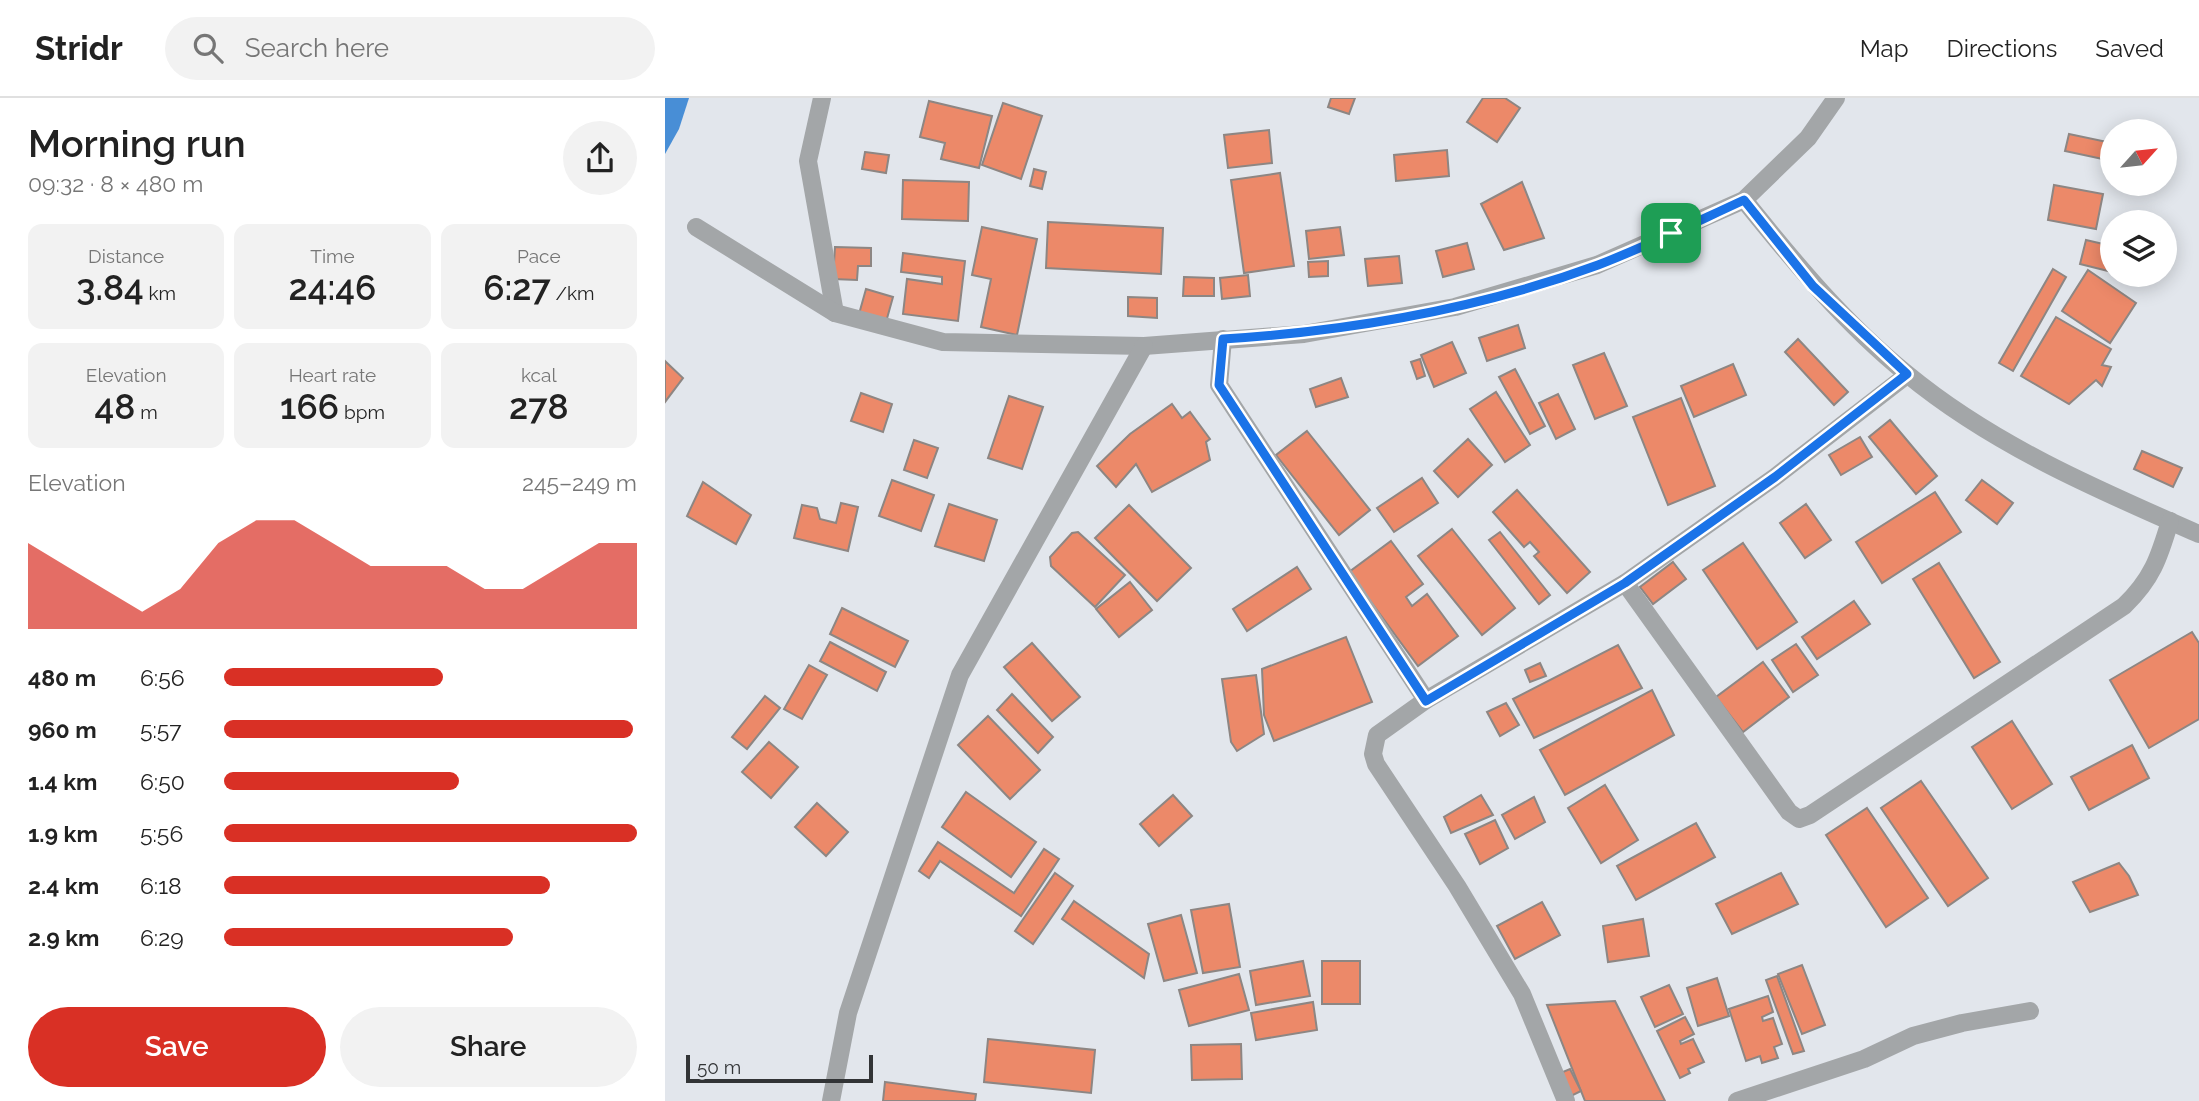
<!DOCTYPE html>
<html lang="en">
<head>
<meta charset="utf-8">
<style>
	body { margin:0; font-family:Raleway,sans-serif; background:#f2f2f2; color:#222; height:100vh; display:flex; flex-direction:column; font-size:26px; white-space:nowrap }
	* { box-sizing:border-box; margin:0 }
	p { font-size:23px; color:#767676 }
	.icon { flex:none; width:38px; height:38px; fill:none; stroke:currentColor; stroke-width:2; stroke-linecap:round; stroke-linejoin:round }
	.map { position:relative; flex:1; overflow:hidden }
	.sheet { display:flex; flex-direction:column; background:#fff; width:665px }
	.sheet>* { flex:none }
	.needle { width:46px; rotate:63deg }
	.buttons { position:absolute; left:1435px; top:21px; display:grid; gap:14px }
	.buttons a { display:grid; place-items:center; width:77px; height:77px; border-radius:50%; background:#fff; box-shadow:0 4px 18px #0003; font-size:35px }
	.scale { position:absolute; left:21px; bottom:18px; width:187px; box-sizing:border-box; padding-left:7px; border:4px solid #323436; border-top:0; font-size:19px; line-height:24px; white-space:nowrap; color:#323436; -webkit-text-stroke:5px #e2e6ec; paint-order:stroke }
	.pin { position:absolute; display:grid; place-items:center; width:60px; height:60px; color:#fff; margin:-30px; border-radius:14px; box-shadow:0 4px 10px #0006 }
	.round { display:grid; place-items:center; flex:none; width:74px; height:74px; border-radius:37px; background:#f2f2f2 }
	.headline { display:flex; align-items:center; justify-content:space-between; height:119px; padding:0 28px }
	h1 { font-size:38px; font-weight:600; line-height:52px }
	.stats { display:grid; grid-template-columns:repeat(3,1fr); gap:10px; height:119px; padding:7px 28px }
	.stats div { display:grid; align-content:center; border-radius:14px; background:#f2f2f2; text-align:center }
	.stats b { font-size:35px; font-weight:600 }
	.stats small { font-size:19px; font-weight:400 }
	.stats p { font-size:19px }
	.chart { height:196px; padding:14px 28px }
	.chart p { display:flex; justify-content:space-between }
	.chart svg { width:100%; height:126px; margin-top:7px; fill:#d93025; opacity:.7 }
	.button { display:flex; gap:14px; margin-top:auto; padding:14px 28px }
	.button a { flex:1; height:80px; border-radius:42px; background:#d93025; color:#fff; font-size:28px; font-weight:600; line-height:80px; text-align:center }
	.button a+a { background:#f2f2f2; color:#222 }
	ul { padding:0 28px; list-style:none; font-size:23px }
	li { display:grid; grid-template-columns:112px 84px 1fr; align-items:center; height:52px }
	li i { height:18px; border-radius:9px; background:#d93025 }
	header { display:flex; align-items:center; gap:42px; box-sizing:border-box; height:98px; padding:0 35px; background:#fff; border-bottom:2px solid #e0e0e0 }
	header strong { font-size:33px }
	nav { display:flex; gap:38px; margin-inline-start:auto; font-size:24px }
	.search { width:490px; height:63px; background:#f2f2f2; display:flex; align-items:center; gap:18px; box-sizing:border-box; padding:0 24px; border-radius:38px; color:#767676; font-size:26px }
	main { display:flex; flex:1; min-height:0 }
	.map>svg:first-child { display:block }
</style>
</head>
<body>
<header>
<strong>Stridr</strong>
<div class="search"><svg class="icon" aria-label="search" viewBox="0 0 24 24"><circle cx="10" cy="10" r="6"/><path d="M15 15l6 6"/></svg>Search here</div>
<nav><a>Map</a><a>Directions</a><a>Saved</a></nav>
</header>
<main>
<section class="sheet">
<div class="headline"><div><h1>Morning run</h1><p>09:32 · 8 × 480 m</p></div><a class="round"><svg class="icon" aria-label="share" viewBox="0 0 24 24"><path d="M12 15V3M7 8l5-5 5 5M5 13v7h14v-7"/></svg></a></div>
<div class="stats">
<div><p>Distance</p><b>3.84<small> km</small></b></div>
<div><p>Time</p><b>24:46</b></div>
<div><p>Pace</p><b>6:27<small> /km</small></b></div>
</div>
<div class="stats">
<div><p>Elevation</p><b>48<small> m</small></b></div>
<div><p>Heart rate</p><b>166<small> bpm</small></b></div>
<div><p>kcal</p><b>278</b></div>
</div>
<div class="chart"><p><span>Elevation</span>245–249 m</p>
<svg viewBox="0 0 160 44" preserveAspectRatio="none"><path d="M0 44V14L10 22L20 30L30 38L40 30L50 14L60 6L70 6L80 14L90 22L100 22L110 22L120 30L130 30L140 22L150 14L160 14V44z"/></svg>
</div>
<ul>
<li><b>480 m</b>6:56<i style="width:53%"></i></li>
<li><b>960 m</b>5:57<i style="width:99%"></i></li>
<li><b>1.4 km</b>6:50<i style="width:57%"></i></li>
<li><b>1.9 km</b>5:56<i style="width:100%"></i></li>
<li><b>2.4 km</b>6:18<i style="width:79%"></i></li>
<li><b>2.9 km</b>6:29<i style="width:70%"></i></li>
</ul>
<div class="button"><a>Save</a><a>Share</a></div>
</section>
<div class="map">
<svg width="1534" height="1003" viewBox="0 0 1534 1003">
	<rect width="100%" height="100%" fill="#e2e6ec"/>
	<polygon fill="#488ed6" points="0,0 24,0 14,31 0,56"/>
	<g fill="#ec8969" stroke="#8d8683" stroke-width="2">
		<polygon points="666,0 690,0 684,16 663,9"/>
		<polygon points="818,0 840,0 855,10 832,44 802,24"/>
		<polygon points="264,3 327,18 314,70 276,61 280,45 255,39"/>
		<polygon points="338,5 377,18 356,81 317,67"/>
		<polygon points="604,32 607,65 563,70 559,37"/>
		<polygon points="1404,36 1447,45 1447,63 1400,53"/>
		<polygon points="782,52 784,78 731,83 729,57"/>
		<polygon points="200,54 224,57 221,75 197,71"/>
		<polygon points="369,71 381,74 377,91 365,88"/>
		<polygon points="615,75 629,168 579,175 566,82"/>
		<polygon points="238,82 304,84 303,123 237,121"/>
		<polygon points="857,84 879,140 839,152 816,106"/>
		<polygon points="1389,87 1438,96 1431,131 1383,122"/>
		<polygon points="383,124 498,130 496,176 381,170"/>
		<polygon points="317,129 372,141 352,237 316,229 326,181 307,177"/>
		<polygon points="675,129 679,157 644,161 641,133"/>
		<polygon points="1421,142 1447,148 1443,173 1415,166"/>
		<polygon points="802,145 809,171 778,179 771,153"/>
		<polygon points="170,149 206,150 206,168 193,168 192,182 168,181"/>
		<polygon points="238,155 300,163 293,223 238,216 242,181 277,186 277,179 236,174"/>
		<polygon points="734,158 737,185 703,188 700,161"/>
		<polygon points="663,163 663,178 644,179 643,164"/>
		<polygon points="1388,171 1401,179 1348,273 1334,265"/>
		<polygon points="1423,172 1471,205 1445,245 1397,213"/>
		<polygon points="583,177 585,198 557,201 555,180"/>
		<polygon points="519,179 549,180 549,198 518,198"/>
		<polygon points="201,191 228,199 221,224 194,216"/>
		<polygon points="463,199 492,200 492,220 463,218"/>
		<polygon points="1391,219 1446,251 1437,267 1446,269 1437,288 1431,282 1404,306 1356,278"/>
		<polygon points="853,227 860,250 822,263 814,240"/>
		<polygon points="1133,241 1183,294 1169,307 1120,254"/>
		<polygon points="787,244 801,275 769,289 756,257"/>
		<polygon points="939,255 962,308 930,321 908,267"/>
		<polygon points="755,261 760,278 752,281 746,264"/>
		<polygon points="0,263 18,280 0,304"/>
		<polygon points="1068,266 1081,297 1029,319 1016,288"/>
		<polygon points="850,271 880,328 865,336 834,279"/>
		<polygon points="676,280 683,299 651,309 645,291"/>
		<polygon points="831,294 865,347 840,364 805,311"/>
		<polygon points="196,295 227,306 218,334 186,323"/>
		<polygon points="893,296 910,331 891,341 874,305"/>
		<polygon points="344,298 378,309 357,371 323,360"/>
		<polygon points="1016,300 1050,388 1003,407 968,319"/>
		<polygon points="507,306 517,320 525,314 545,341 541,344 545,362 487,394 471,366 451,389 432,368 465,336"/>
		<polygon points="1225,322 1272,378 1251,396 1204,339"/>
		<polygon points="642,333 705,412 674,437 611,357"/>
		<polygon points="1195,339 1207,359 1176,377 1164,357"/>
		<polygon points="803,341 827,367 793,399 769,373"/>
		<polygon points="249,342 273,350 262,380 239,372"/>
		<polygon points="1477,353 1517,370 1508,389 1469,371"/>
		<polygon points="757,380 773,405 729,434 712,410"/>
		<polygon points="227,382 269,397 256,433 214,418"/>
		<polygon points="1317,382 1348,405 1332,426 1301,402"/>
		<polygon points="38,384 86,417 71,446 22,418"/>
		<polygon points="852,392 925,474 902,495 869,458 874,454 865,444 859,449 828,414"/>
		<polygon points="1270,394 1296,434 1217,485 1191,444"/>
		<polygon points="176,405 193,409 183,453 129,440 137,407 152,410 155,421 171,425"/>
		<polygon points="284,406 332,422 319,463 270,448"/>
		<polygon points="1141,406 1166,442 1140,460 1115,425"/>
		<polygon points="464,407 526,470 492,503 430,440"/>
		<polygon points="787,431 850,510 817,537 753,458"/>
		<polygon points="413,434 460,477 430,509 386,468 385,459 407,435"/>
		<polygon points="835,434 885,497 874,506 824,442"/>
		<polygon points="726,443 758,486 741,499 747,508 762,496 793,538 753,568 684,474"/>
		<polygon points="1078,445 1132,524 1092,551 1038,472"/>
		<polygon points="1008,464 1021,481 988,506 975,489"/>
		<polygon points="1274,465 1335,564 1309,580 1248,481"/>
		<polygon points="632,469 646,491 582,533 568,511"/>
		<polygon points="465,484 487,512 454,539 431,511"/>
		<polygon points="1189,503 1205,526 1152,561 1137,539"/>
		<polygon points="177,510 243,543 230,569 165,536"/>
		<polygon points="1527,534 1534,545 1534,621 1484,650 1445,582"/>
		<polygon points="681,539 707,604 609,643 599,617 597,571"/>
		<polygon points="165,544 221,574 212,593 155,563"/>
		<polygon points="367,545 415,599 387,623 339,569"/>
		<polygon points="1131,546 1153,577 1128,594 1107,562"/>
		<polygon points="953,547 977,590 869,640 848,601"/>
		<polygon points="1098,564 1124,599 1078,634 1051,599"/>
		<polygon points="875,565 881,578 865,584 860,572"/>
		<polygon points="144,567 162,577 137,621 119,611"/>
		<polygon points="591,577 599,636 572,653 566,644 557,581"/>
		<polygon points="987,592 1009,637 900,697 875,652"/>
		<polygon points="347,596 388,639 373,655 332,612"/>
		<polygon points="100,598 115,610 82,651 67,639"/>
		<polygon points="841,605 854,627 835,638 822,614"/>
		<polygon points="323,618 375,672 345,701 293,647"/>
		<polygon points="1347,623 1387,686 1347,711 1307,649"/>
		<polygon points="104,644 133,669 106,700 77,674"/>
		<polygon points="1467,647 1484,680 1424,712 1406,679"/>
		<polygon points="1256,683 1323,780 1283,808 1216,710"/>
		<polygon points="940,687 973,742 936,765 903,710"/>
		<polygon points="301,694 371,744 346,779 277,729"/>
		<polygon points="508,697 527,718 494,748 475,726"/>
		<polygon points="816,697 828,717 786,735 779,719"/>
		<polygon points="869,699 880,724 850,741 837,717"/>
		<polygon points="152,705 183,734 161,758 130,729"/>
		<polygon points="1202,710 1263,800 1221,829 1161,737"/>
		<polygon points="830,722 843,750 815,766 800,736"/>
		<polygon points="1031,725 1050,759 971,802 952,768"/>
		<polygon points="273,744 349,795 379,751 394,761 356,818 275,763 264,780 254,773"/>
		<polygon points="1454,765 1464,778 1473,797 1425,814 1408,784"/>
		<polygon points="390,775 408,788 368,846 350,833"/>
		<polygon points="1116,775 1133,806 1067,836 1051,806"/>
		<polygon points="409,803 484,856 479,880 397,821"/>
		<polygon points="877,804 895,837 850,861 832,828"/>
		<polygon points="564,806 575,869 538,875 526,812"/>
		<polygon points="516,817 532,875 499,883 483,826"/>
		<polygon points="978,821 984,858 943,864 938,828"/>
		<polygon points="638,863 645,898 591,907 585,873"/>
		<rect x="657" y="863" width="38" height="43"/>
		<polygon points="1137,867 1160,927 1137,936 1113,876"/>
		<polygon points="574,876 584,912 524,928 514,892"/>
		<polygon points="1112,878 1139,953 1128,956 1101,882"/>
		<polygon points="1052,880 1064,918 1033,928 1022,890"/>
		<polygon points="1004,887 1018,916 990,929 976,899"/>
		<polygon points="1103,898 1108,914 1097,919 1098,923 1108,920 1117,946 1109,949 1113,960 1097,965 1095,958 1081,963 1064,911"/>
		<polygon points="950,903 1000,1003 920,1003 882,907"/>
		<polygon points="648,904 652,932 591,942 586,915"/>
		<polygon points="1020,919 1029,936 1015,943 1016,946 1028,941 1039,964 1023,971 1025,975 1015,980 992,933"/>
		<polygon points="323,941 430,952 426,995 319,984"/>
		<polygon points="576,946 577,981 527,982 526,947"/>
		<polygon points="905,971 916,993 904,999 893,976"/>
		<polygon points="220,984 311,996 310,1003 218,1003"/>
	</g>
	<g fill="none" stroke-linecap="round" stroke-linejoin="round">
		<g stroke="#a3a6a8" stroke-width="18">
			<polyline points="157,0 143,63 170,215"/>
			<path d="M1079,102C1129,164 1180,226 1242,276C1328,347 1433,392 1534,436"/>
			<polyline points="31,129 170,215 278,244 479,248 639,236 790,209 932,167 1079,102 1143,40 1171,0"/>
			<polyline points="558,241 554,287 761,602"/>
			<path d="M960,485L1124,714L1134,721L1145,717L1459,508C1487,481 1494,460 1505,423"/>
			<polyline points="166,1003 183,915 295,577 479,248"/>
			<polyline points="901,1003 857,896 792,788 711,666 708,656 712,637 761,602 960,485 1110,379 1242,277"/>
			<polyline points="1072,1003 1199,961 1248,938 1297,925 1365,913"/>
		</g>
	</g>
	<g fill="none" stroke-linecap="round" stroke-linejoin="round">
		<defs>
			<path id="route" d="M1079,102L1148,188L1242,276L1110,379L960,485L761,603L554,287L558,241C685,233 814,211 933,167C983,148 1031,124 1079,102Z"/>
		</defs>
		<use href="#route" stroke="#fff" stroke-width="14"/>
		<use href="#route" stroke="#1a73e8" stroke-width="9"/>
	</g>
</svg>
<div class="buttons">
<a><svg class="needle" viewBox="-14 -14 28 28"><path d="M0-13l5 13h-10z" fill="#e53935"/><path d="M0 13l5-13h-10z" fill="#767676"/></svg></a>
<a><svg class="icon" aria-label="layers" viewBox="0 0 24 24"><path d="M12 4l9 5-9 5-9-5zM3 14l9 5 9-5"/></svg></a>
</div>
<div class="scale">50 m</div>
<div class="pin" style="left:1006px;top:135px;background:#1e9e55"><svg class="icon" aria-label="arrive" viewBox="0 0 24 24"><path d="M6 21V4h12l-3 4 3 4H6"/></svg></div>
</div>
</main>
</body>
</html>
